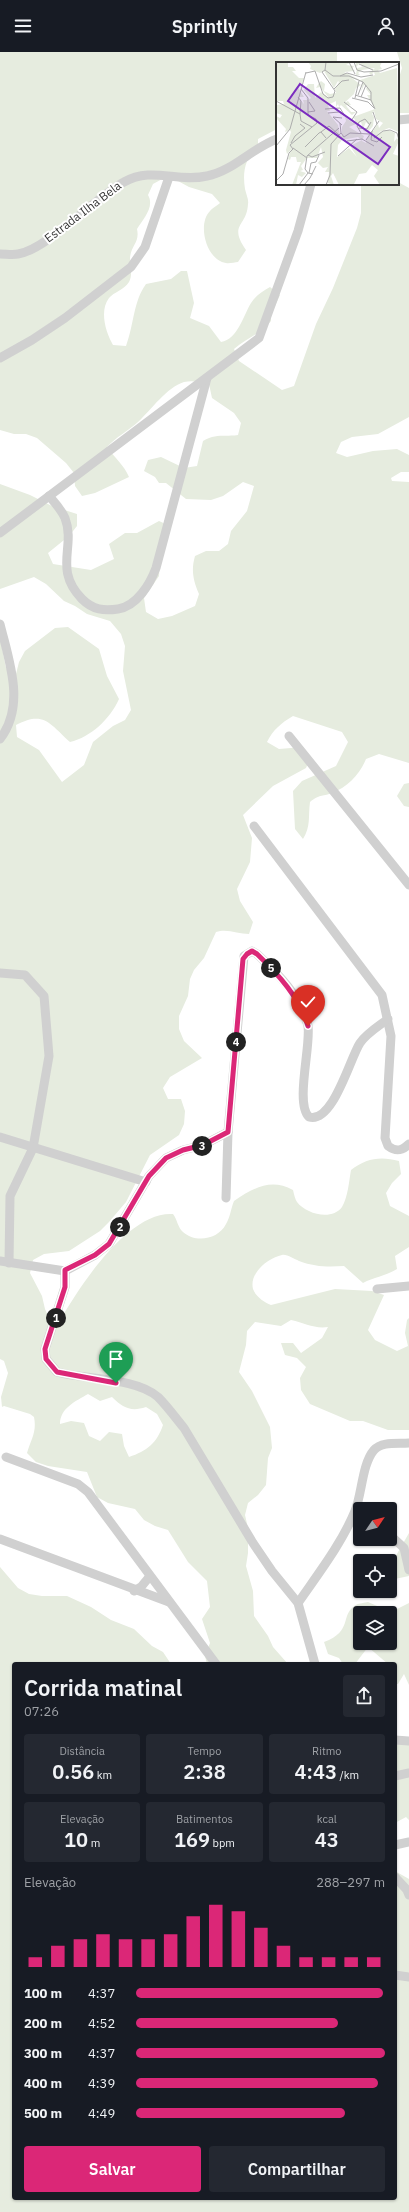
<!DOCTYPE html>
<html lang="pt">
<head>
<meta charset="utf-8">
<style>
	body { margin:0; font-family:"IBM Plex Sans",sans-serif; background:#242831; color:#f1f3f6; height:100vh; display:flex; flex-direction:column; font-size:15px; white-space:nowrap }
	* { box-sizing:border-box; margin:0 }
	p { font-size:13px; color:#9ea1a6 }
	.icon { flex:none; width:22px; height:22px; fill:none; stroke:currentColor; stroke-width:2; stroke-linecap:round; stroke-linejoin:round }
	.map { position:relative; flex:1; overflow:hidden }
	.sheet { position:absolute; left:12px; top:1610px; width:385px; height:538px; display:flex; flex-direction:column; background:#171b24; border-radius:4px; box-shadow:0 1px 3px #0004 }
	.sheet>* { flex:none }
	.needle { width:26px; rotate:55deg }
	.fabs { position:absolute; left:353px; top:1450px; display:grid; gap:8px }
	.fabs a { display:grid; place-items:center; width:44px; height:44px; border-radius:4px; background:#171b24; box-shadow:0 1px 3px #0004; font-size:20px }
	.pin { position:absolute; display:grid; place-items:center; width:34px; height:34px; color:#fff; margin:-41px -17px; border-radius:50% 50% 50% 0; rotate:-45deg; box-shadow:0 0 4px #0007 }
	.pin .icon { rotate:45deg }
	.km { position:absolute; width:20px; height:20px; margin:-10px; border-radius:50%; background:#222; color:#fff; font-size:11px; line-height:20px; text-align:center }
	.round { display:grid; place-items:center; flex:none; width:42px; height:42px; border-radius:4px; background:#242831 }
	.summary { display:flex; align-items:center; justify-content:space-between; height:68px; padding:0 12px }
	h1 { font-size:22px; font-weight:600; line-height:30px }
	.stats { display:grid; grid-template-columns:repeat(3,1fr); gap:6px; height:68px; padding:4px 12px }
	.stats div { display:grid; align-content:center; border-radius:4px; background:#242831; text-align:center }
	.stats b { font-size:20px; font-weight:600 }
	.stats small { font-size:11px; font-weight:400 }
	.stats p { font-size:11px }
	.chart { height:112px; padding:8px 12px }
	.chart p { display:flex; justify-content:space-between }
	.chart svg { width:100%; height:72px; margin-top:4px; stroke:#db2777; stroke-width:6 }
	.action { display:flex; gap:8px; margin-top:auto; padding:8px 12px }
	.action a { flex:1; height:46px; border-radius:4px; background:#db2777; color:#fff; font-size:16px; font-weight:600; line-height:46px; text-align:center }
	.action a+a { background:#242831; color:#f1f3f6 }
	ul { padding:0 12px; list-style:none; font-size:13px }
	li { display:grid; grid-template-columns:64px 48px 1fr; align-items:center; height:30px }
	li i { height:10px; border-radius:5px; background:#db2777 }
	header { display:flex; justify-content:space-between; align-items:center; height:52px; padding:0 12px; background:#171b24; font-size:18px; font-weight:600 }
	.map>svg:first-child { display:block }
</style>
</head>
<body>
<header><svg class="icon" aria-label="menu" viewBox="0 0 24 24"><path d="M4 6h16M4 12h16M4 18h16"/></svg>Sprintly<svg class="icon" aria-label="person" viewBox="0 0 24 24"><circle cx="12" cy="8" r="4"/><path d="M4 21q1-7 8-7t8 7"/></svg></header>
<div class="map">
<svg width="409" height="2160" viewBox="0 0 409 2160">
	<rect width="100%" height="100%" fill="#fff"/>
	<g fill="#e6ecdf" fill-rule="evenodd">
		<path d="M0,0H337V11H277V77L258,87V92C246,106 242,118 245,137C246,142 249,148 248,152C247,175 228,172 246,198L238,210C235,210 229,212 226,211C206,208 197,172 210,159C212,156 217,154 220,151L212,142L189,135L178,129L164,126L153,132L148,143C155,155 143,167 137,177C140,191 131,193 130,206C130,213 133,223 129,230C124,238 114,240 109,246C99,259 106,281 113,293L126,294C134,273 133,250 146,232L171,227L181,219H187L194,251L190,266L209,274L221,290C238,287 243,264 251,251C256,243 263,239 270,235L280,243L271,263V269C261,282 246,286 234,297L239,309L282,338L294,334L316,272L333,236L357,176L361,161V134L364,132H398V130L409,136V365L378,382L352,385L341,390L336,401L347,405L373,399L397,397L409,403V420H401L391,426L392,429L409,430V711L379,702L366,707C360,722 348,735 332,741C321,745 320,742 310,750C308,765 311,774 303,787L295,777L293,739L302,729L336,714L348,690L342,680L293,664C281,671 273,678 267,690L279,697L303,695L311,705L306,716L273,734L243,763L252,786L250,810L237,837L240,849L253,870L249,882C238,882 227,876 216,880L204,906L194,918L190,927L188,944L179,964V977L184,989L202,1006L170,1025L163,1036L168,1047H181L185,1059L184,1072L179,1083L150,1103L126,1150L109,1170L100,1179L69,1199L44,1202L33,1208L30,1221L42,1244L45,1257L50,1268L62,1265C82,1231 129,1159 173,1162C177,1167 178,1176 183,1180C195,1191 218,1188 226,1172C230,1166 231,1156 234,1149C253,1136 271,1126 293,1138C294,1142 295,1147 297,1150C306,1162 332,1169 342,1155C348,1145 349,1129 351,1118C366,1106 381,1104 399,1109L401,1122L392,1131L386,1141L390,1154L409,1164V1195L395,1204L397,1217C386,1224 374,1225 363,1231L344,1214C328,1215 315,1215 299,1209C294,1207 287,1202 282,1203C268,1206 249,1221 253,1237C256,1245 264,1250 271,1253L335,1237L372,1239L384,1243L368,1278L375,1288L397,1299L408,1294L405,1281L407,1268L409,1266V1378H388L363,1369H350L310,1352L301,1338L300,1326L306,1315L297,1306L285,1303L281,1291H293L301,1301L322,1286L328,1275C314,1277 305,1271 291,1268L281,1274L255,1270L247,1279L246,1293L239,1320L252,1339L270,1375L272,1396L268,1406L266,1433L258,1443L248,1451L245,1463L248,1476V1501L246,1514L253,1539L254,1564L268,1584L273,1595L288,1612H207L205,1604L210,1591L202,1567L210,1555L207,1529L188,1510L168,1478L155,1474L144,1468L135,1457L108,1451L97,1445L87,1420L48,1414L36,1410L27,1401C31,1387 37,1380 34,1365L30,1362L4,1354L2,1355L1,1345L8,1321L4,1309L0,1307V586L6,616L16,622L19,610L25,599L55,576L68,575L99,597L107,624L119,647C110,667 91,685 70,690C50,672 44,658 16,673L17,685L39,698L62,730L84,713L93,690L113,674L125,668L131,658L123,619L125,594L121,582L110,569L87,562L75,554L64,549L46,532L34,525L0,537V432L30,443L52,454L77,462V474L69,484L48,501L53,512L91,518L114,507L109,492L125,481H137L159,469L170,474L160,510L159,524L144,546L146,560L158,567L172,564L195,554L199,542C193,528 191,518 195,504L206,499H219L228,492L231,479L247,459L254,434L243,430L223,444L211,448L186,447L166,431H159L155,425L144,419L148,408L161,405L184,416L197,414L203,389C216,381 224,385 238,383L241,371L234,361L212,346L209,332C201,330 192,328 184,330C167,335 151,358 138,370C128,379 116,385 107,395C115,406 124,413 129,425L95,441L82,444L75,434L74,421L66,411L37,386L26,382H14L0,378ZM88,1342L100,1349L112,1345C123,1356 131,1360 146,1355L157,1362L163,1373C157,1391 147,1399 129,1405L124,1394L122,1382L109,1380L100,1389L89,1384L84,1371L71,1369L60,1372C60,1356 76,1349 88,1342Z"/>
		<polygon points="397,0 409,0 409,61 398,61 398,29 402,16"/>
		<polygon points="409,731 409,755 404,754 397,744 404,732"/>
		<polygon points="409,1481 409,1524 390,1528 390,1514"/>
		<polygon points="0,1515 18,1536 29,1542 42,1544 67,1544 91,1555 111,1568 134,1577 152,1594 163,1600 171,1612 14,1612 14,2146 395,2146 395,1819 409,1827 409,2160 0,2160"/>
		<path d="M368,1550L391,1560L409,1551V1633L404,1622L398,1632H395V1612H388L368,1595L355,1612H343L339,1606L328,1602L324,1590C354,1579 339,1563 356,1553C359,1551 365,1551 368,1550ZM360,1561H390V1591H360Z"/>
		<polygon points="395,1691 409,1692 409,1768 406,1765 395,1771"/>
	</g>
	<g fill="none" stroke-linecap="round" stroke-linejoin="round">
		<g stroke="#d0d0d0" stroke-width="9">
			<polyline points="398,68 409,67"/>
			<path d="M0,202C6,202 13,203 18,202C46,198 96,145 124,130C152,114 177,131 207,124C233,119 252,96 277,87"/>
			<polyline points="0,306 32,288 65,266 131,215 145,195 169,125"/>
			<path d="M49,444C55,451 61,457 65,466C76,495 53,517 82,547C93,558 104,559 118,557C137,554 150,532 156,516L207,326"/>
			<polyline points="0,481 259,286 298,179 311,132"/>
			<path d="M0,572C9,609 26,653 0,687"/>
			<polyline points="289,684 409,833"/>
			<path d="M254,774L382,943L391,984L385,1086L388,1094C396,1100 402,1099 409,1092"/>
			<polyline points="0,921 25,923 44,944 49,1004 33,1096 10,1144 9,1211"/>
			<path d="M228,1080L203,1093L183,1098L166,1106L149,1124L109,1192L95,1203L65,1219V1235L45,1297L46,1307L57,1320C85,1328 136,1325 158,1345C167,1354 175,1365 184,1376L253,1491L272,1519L298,1551L315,1612"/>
			<polyline points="0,1085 146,1130"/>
			<path d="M226,1146L228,1080L244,904L252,899L257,902C277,921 302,945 308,974C311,994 295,1052 309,1065C333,1072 350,1006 360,991C367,981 379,974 388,967"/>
			<polyline points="0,1209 65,1219"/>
			<polyline points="377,1237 409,1234"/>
			<polyline points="6,1405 78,1432 88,1440 216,1612"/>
			<polyline points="390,1483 404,1496 409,1518"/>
			<polyline points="0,1487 169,1550"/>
			<polyline points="134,1539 141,1535 150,1524"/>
			<path d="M298,1551C318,1522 342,1491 355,1459C362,1442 362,1412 374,1398C382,1389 398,1392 409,1391"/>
			<polyline points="395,1688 409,1689"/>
			<polyline points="395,1724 409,1721"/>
			<polyline points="395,1793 409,1790"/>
			<polyline points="395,1825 407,1838 409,1843"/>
			<polyline points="395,1923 409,1925"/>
		</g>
	</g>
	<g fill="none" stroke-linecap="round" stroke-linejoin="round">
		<defs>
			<path id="route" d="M116,1331L57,1320L46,1307L45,1297L65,1235V1218L95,1203L109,1192L149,1124L166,1106L183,1098L203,1093L228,1080L243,907L247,902L252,899L257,902C279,923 299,945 308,974"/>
		</defs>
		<use href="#route" stroke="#fff" stroke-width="8"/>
		<use href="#route" stroke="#db2777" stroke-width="5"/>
	</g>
	<g text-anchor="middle" stroke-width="4" stroke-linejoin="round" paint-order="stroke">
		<g font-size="12" fill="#333" stroke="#fff">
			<text transform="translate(83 160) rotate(-37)" y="4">Estrada Ilha Bela</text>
		</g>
	</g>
	<g transform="translate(276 10)">
		<rect width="123" height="123" fill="#fff"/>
		<path d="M0,0H12V5H17L20,9H16L23,16H28L25,24L23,22L21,24L28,35H22L28,42L27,38H31L30,34L32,38L35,36L28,28L32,22H38L39,36L45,30L53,36L44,25L40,26L43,21L45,19L49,22L48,29L54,32L60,31L59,27L63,20L62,19L58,26L48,9L44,11L34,7L35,4L32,0H76L70,3L78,4L76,7L79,9L68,10L84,18L99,13L98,10L95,13L93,11L99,6L86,8L82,11L84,13H80L81,6L86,5L84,1L80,5V0H106L104,4L106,7L102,8L104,11L121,6L123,70L113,66L101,71L112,68L119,71L118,80L121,76L123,79L117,92L123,94V123H104L98,114L102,108L96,103L90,111L83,112L78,122L63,123L57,111L55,114L58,123L52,121L53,110H49L52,105L47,106L42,101L40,103L47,95L45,85L41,96H31L25,104L27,108L24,109L30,111L26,115L22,113L20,123H16L25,100H21L20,95H15L14,98L12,97L15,88L11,92L10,88L15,70L14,68L9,70L10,67L0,56V54L4,56L6,53L0,51V43L8,42L7,39H0ZM76,16L87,20L85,30L88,23L91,25L90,27L95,33H91L99,47L77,55L79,58L77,61L69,55L70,59L66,65V74L64,73L62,63L51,49H54L52,43L60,39V45L62,42L63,45L65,43L76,53L80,50H75L71,45L70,43H75L72,39L67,42L78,32L80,26L85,23ZM98,49L100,57L107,61L103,66L102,62L90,78V81L86,79L88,74L73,65L85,60L87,67L90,60L93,63L87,69L92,70L97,64L98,55L96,52ZM82,75L86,78L74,84L81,95L73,86L61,95L62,83L66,78Z" fill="#e6ecdf" fill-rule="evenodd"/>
		<path fill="none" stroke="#adadad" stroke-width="1" d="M73,0L79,12M78,0L81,8L88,10L105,9L123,2M83,2L97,8M49,8L57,14H73L87,20L95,30V38M30,11L39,9L47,32L52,36L57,35L59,29L46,10L49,8L50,0M64,14L71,11L85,15L97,13M58,27L66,19L73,18M79,33L95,38L99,47M82,33L87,20M22,35L25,39L24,52M85,35L90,23M76,36L92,40L98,46M79,36L83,19M0,39L24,52L25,59L36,65M68,40L81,50L75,59M49,47L64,46L69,54M32,50L39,49L33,40M97,50L101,62M52,51L63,50L69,54M66,56L57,55L66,63M64,61L65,71L68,75L74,71L93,72M83,66L91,67L95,60M96,69L95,78L101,80L106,75M45,70L53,64L63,73M85,71L81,64L83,60L89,57L94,63M98,76L107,69L114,68L121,71L123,78M90,78L103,59M71,79L86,77L98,84M15,81L19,74L29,66L24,62M0,84L14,67L30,10M29,85L43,71L45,70L50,76M17,86L31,96M32,93L36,95L49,90M62,94L81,77M32,111L29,107L31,94L63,66M33,111L35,101L40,100L43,93M0,119L7,112L13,91L17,87L14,83L41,61L40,57L32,53V36L25,27M23,123L32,111L37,112M28,123L34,116L40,104M50,123L54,113L55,82L65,71"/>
		<path fill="#7b2cbf" fill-opacity="0.15" stroke="#7b2cbf" stroke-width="2" d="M24,22L114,85L102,102L12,39Z"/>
		<rect width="123" height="123" fill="none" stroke="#333" stroke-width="2"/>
	</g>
</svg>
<div class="fabs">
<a><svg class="needle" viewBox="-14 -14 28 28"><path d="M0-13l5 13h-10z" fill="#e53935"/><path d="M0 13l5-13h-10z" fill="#9ea1a6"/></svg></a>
<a><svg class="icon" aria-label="locate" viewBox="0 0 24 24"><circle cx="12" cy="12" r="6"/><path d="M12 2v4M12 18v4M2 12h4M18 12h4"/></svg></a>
<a><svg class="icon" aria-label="layers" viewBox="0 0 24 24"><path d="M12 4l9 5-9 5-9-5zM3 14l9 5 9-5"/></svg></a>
</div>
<div class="pin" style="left:116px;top:1331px;background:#1e9e55"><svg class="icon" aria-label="arrive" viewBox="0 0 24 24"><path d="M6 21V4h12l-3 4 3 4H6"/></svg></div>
<div class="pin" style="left:308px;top:974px;background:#d93025"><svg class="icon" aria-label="check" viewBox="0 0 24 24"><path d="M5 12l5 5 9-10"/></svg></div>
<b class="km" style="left:56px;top:1266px">1</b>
<b class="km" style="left:120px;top:1175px">2</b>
<b class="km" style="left:202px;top:1094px">3</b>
<b class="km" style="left:236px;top:990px">4</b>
<b class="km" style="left:271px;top:916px">5</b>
<section class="sheet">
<div class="summary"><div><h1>Corrida matinal</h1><p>07:26</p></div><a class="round"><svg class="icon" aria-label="share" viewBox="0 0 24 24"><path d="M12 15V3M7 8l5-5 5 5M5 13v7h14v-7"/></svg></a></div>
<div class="stats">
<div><p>Distância</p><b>0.56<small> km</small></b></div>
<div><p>Tempo</p><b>2:38</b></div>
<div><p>Ritmo</p><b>4:43<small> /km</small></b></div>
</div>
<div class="stats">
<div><p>Elevação</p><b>10<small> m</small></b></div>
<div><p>Batimentos</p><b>169<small> bpm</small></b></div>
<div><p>kcal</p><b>43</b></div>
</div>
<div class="chart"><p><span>Elevação</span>288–297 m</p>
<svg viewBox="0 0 160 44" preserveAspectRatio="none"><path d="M5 44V38M15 44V31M25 44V27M35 44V24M45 44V27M55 44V27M65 44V24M75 44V13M85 44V6M95 44V10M105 44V20M115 44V31M125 44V38M135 44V38M145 44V38M155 44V38"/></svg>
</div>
<ul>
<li><b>100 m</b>4:37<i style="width:99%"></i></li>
<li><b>200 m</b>4:52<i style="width:81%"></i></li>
<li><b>300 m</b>4:37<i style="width:100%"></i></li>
<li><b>400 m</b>4:39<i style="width:97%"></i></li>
<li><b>500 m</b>4:49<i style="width:84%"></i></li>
</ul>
<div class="action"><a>Salvar</a><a>Compartilhar</a></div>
</section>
</div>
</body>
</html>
